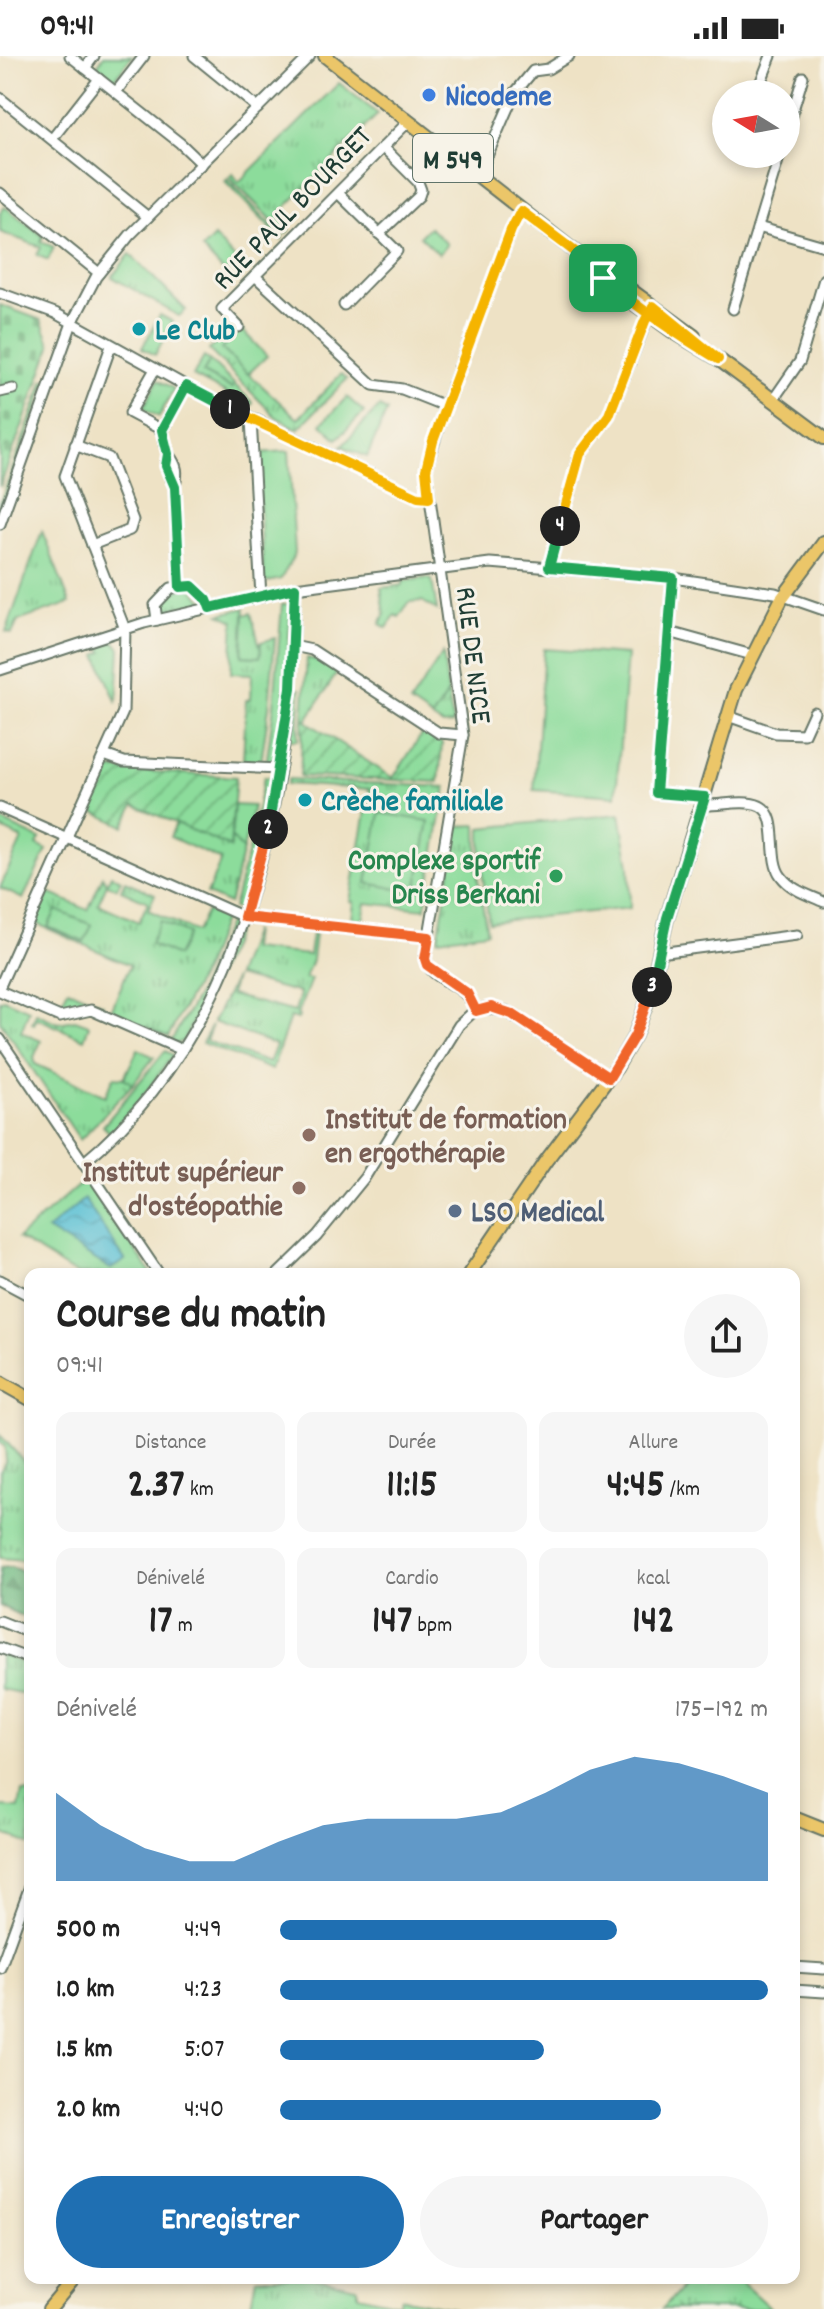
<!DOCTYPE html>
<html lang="fr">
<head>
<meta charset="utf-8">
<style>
	body { margin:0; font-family:Dekko,sans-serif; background:#f6f6f6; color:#222; height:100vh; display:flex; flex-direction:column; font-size:30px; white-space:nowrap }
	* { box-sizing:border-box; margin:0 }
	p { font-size:26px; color:#767676 }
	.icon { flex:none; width:44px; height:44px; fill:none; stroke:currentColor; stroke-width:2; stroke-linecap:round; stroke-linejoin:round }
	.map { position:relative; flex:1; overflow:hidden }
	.sheet { position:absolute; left:24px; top:1212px; width:776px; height:1016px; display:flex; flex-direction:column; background:#fff; border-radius:16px; box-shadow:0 4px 12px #0003 }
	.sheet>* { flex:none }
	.needle { width:52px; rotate:281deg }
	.buttons { position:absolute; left:712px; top:24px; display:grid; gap:16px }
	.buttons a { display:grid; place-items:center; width:88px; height:88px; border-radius:50%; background:#fff; box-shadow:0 4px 12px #0003; font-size:40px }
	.pin { position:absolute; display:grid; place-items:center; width:68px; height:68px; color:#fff; margin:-34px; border-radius:16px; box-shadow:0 4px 12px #0006 }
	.km { position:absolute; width:40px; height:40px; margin:-20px; border-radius:50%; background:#222; color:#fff; font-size:22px; line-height:40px; text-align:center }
	.round { display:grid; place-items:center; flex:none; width:84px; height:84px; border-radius:42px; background:#f6f6f6 }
	.overview { display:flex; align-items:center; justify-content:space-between; height:136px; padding:0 32px }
	h1 { font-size:44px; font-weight:800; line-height:60px }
	.metrics { display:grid; grid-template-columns:repeat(3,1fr); gap:12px; height:136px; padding:8px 32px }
	.metrics div { display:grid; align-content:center; border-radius:16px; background:#f6f6f6; text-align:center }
	.metrics b { font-size:40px; font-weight:800 }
	.metrics small { font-size:22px; font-weight:400 }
	.metrics p { font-size:22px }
	.chart { height:224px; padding:16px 32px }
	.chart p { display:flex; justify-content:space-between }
	.chart svg { width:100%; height:144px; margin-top:8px; fill:#1f6fb2; opacity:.7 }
	.cta { display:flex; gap:16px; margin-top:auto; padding:16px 32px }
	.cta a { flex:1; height:92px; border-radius:48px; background:#1f6fb2; color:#fff; font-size:32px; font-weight:800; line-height:92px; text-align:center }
	.cta a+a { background:#f6f6f6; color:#222 }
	ul { padding:0 32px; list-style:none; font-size:26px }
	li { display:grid; grid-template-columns:128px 96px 1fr; align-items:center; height:60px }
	li i { height:20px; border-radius:10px; background:#1f6fb2 }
	.status { display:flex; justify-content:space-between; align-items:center; height:56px; padding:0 40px; background:#fff; direction:ltr }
	.status svg { height:22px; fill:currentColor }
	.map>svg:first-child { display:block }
</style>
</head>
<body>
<div class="status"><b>09:41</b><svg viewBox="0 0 49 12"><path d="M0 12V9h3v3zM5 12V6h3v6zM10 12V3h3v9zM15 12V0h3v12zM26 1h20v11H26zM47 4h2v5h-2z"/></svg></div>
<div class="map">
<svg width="824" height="2253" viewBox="0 0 824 2253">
	<defs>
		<pattern id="grass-tufts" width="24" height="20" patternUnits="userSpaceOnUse" patternTransform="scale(2)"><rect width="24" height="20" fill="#8cdc9b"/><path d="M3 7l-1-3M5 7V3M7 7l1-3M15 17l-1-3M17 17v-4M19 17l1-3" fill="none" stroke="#72b47f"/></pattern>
		<pattern id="forest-firs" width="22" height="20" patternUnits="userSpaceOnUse" patternTransform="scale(2)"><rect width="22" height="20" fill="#71bc83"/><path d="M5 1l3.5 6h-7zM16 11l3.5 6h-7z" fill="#5c9a6c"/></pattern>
		<pattern id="cemetery-stones" width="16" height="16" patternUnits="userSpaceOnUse" patternTransform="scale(2)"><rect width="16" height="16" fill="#8cdc9b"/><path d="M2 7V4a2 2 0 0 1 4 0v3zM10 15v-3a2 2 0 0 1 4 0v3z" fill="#72b47f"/></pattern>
		<pattern id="garden-furrows" width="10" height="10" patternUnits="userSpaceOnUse" patternTransform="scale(2)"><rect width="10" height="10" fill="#8cdc9b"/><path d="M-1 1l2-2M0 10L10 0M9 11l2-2" fill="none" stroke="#72b47f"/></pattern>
		<pattern id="water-waves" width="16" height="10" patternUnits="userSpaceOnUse" patternTransform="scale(2)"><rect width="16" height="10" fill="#57bfd4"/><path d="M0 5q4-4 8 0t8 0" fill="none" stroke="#479cad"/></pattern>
	</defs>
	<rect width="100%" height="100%" fill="#f7f3e8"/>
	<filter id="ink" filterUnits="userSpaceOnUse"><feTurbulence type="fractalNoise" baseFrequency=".0125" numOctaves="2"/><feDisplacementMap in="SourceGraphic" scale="16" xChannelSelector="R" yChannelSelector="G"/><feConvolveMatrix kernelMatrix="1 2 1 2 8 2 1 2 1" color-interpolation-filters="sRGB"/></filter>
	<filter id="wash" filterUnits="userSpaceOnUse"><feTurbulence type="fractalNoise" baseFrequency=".006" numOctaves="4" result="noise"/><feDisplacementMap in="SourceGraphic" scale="32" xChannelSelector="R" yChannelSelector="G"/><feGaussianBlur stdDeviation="1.8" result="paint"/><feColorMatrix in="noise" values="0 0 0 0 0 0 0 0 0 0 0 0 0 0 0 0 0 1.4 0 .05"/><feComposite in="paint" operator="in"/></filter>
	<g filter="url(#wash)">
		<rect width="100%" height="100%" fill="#eee2c5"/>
		<g fill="url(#grass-tufts)" stroke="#568c68" stroke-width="2">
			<polygon points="339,27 378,58 280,157 278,161 290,173 286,178 229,121 233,118 239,126"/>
			<polygon points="227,123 283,181 282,184 225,126"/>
			<polygon points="130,198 186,254 179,260 112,221"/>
			<polygon points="235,268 241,273 222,293 298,363 341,318 347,323 298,373 276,361 209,294"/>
			<polygon points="204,301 210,305 203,317 231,332 235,329 253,347 250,350 193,320"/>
			<polygon points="44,324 47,325 0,456 0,448"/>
			<polygon points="42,475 70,547 18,565 12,578 6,576"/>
			<polygon points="428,522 432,524 437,554 422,545 409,546 399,561 395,559 387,572 380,568 385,558 381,532 403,529 403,525"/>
			<polygon points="191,532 205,545 163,555 162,551 157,552 171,534"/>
			<polygon points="245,552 242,600 260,601 261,586 275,582 269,651 261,707 243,706 246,644 251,643 252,618 231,617 234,565 220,558"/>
			<polygon points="307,602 317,604 337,617 306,665 303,663"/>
			<polygon points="448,637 453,668 443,669 432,662"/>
			<polygon points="288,723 446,731 425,853 366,847 363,864 352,863 354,846 350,845 370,733 287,728"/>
			<polygon points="176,767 230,790 231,781 243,794 229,848 207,838 221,804 170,781"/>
			<polygon points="477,769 478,823 487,876 438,883 458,770"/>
			<polygon points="111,819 121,824 117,832 107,828 98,848 139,866 148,846 121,834 125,825 155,838 148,854 196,876 207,855 224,862 204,913 168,981 111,955 130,909 35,867 49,837 88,854 103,820 107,827"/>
			<polygon points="253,874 251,893 309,899 312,878 315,878 312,904 305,922 311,923 297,959 299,960 298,963 290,961 272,1014 202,987 212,969 206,985 269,1007 276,989 213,966 235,922 230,939 295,956 300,937 236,920"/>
			<polygon points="68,933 103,948 102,951 86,948 66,954 59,951"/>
			<polygon points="4,943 29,954 21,976 41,985 34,1001 35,1008 105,1040 114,1021 124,1022 133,1028 80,1084 0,965 0,944"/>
			<polygon points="36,957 58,967 75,964 89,969 84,983 37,962 34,968 32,967"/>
			<polygon points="0,1379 30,1412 30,1511 26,1504 0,1502 0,1416 6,1405 5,1391 0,1387"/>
			<polygon points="0,1598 30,1610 30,1639 0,1633"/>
			<polygon points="22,1736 30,1737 30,1789 0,1776 0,1751 19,1752"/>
			<polygon points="256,2222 312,2222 358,2231 358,2239 398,2248 401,2242 455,2253 250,2253"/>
			<polygon points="707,2222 741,2222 741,2226 771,2253 662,2253 685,2228 703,2227"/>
		</g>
		<polygon fill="url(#forest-firs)" stroke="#487c5c" stroke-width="2" points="11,1511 30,1518 30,1564 0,1550 0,1512"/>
		<polygon fill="url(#cemetery-stones)" stroke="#568c68" stroke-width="2" points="0,249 41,264 51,290 0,431"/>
		<g fill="#8cdc9b" stroke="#568c68" stroke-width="2">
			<polygon points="104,0 132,0 115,22 111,23 98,13 98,8"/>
			<polygon points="5,151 43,180 41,186 54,191 48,204 37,199 41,191 0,176 0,157"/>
			<polygon points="429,171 447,188 439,198 420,180"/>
			<polygon points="214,181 237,205 225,217 202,193"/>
			<polygon points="160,259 173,266 155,299 142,292"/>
			<polygon points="241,273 267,300 248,318 222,293"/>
			<polygon points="210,305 235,329 231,332 203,317"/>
			<polygon points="158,324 174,333 159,361 143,352"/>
			<polygon points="347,341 364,356 337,383 321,368"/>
			<polygon points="379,351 387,355 367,401 342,390"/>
			<polygon points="289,395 295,497 281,523 264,527 257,397"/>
			<polygon points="282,548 291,548 285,653 277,705 274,709 266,709 274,650"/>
			<polygon points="251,557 261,595 260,601 242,600 244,559"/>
			<polygon points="114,585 120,592 117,647 97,599 103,596 100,590"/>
			<polygon points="544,593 627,599 616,740 534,734"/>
			<polygon points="443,597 448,637 432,662 410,647"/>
			<polygon points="293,633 300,633 298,684 287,684"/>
			<polygon points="264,721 274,722 274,724 244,849 238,853 233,852 251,784"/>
			<polygon points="234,749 253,750 243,794 231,781"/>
			<polygon points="380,757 429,765 416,836 367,827"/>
			<polygon points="620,758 629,810 630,852 489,866 481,808 481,772"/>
			<polygon points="0,764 40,783 37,789 47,794 23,843 0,832 22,783 0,772"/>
			<polygon points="56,854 92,869 84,886 48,871"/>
			<polygon points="160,865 188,878 177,900 150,888"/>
			<polygon points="229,865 238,869 228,896 183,985 176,988 171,985 196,942"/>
			<polygon points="138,993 154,1001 133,1028 124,1022"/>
			<polygon points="165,995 173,999 143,1040 110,1077 103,1070"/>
			<polygon points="86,1123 152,1218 76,1218 18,1182"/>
		</g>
		<g fill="url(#garden-furrows)" stroke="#568c68" stroke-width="2">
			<polygon points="303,663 393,722 424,675 442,687 439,726 300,720"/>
			<polygon points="106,713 236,721 230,791 134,749 124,770 87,753"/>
		</g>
		<polygon fill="url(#water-waves)" stroke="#3b7e84" stroke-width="2" points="84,1143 125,1204 111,1213 47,1174"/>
	</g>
	<g filter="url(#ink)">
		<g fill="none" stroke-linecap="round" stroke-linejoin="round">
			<defs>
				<g id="minor">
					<polyline points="70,0 180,87 202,108"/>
					<polyline points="194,0 258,52"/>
					<polyline points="85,12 94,0"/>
					<polyline points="116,36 144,0"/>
					<polyline points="756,38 771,0"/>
					<polyline points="0,42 148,161"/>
					<polyline points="786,77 803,21"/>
					<polyline points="52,83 99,23"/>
					<polyline points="478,121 514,38 533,15 548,13 569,0"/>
					<polyline points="0,137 99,217"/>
					<polyline points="338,137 397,195 344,249"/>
					<polyline points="758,171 824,190"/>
					<polyline points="379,178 419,140 421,134 418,126 383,91"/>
					<polyline points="255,220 373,329 402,333 445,350"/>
					<polyline points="0,237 55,257 197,336 418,441 429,442"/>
					<polyline points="733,253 780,98"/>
					<polyline points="239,271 222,253 408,66"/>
					<polyline points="155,313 130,357 162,374"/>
					<polyline points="0,336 13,333"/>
					<polyline points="773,344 800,305 824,223"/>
					<polyline points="251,363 261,541"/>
					<polyline points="75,389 109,402 133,464 130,474 92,489"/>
					<path d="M168,398C178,410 178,416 175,431"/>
					<polyline points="0,468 72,267 96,221 130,179 310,0"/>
					<polyline points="549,511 580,398 609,359 651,253"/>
					<polyline points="673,522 656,737 705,741"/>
					<polyline points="180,531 192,530 207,544 210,552"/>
					<polyline points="157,564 155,549 171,532 180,531 175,431 166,410 168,398 162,374 186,330"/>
					<polyline points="669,576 752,599"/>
					<polyline points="293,590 312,594 439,677 463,679"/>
					<polyline points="0,614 144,567 295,532 490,507 673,522 775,537 824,554"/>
					<polyline points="728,660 776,677 804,678 814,656"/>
					<polyline points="104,699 124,706 279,713"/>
					<path d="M703,749C720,750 744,743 760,750C781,760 767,802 781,820C791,834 809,839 824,846"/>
					<polyline points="0,752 244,861 429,881"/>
					<polyline points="659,897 797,879"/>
					<polyline points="0,930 123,656 125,573 65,420 111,290"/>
					<polyline points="0,935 60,961 91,954 182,994"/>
					<path d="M476,955C466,925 432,927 425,903L463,679L426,414L445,350L513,170L521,155"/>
					<polyline points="0,983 159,1218"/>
					<path d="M83,1107C247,973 293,733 295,532"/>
					<polyline points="278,1218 317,1180 365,1121 459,969 472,957 484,952 506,955 609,1022"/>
					<polyline points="0,1224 30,1240"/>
					<polyline points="0,1565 30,1577"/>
					<polyline points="0,1592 30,1603"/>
					<polyline points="794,1911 824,1913"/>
					<polyline points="0,1912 30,1830"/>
					<polyline points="794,1934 824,1936"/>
				</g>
				<g id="major">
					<polyline points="325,0 582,201 636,249 672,275 718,303 824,382"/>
					<polyline points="602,213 694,280"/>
					<polyline points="469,1218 545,1106 616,1012 635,979 651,935 667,862 736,634 781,544 824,486"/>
					<polyline points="0,1326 30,1343"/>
					<polyline points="794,1762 824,1774"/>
					<polyline points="49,2253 75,2222"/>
				</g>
			</defs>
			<use href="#minor" stroke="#677767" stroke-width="13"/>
			<use href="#major" stroke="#677767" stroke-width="16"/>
			<use href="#minor" stroke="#fff" stroke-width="9"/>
			<use href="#major" stroke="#ebc669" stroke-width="12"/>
		</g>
	</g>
	<g fill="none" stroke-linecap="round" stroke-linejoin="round" filter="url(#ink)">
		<defs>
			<polyline id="split-1" points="230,353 418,441 429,442 426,414 433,385 511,174 521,155 582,201 603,222"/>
			<polyline id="split-2" points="230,353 186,330 162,374 168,398 166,410 175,431 180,531 192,530 207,544 210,552 295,532 291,632 268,773"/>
			<polyline id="split-3" points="268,773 244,861 429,881 425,903 427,909 467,937 476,955 491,951 512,958 609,1022 635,979 652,931"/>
			<polyline id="split-4" points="560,470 549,511 673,522 656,737 705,741 667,862 652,931"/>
			<path id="split-5" d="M560,470L580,398L609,359L645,265L653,250L718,303C678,279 639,253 603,222"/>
		</defs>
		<use href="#split-1" stroke="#fff" stroke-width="16"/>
		<use href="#split-2" stroke="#fff" stroke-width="16"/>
		<use href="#split-3" stroke="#fff" stroke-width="16"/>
		<use href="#split-4" stroke="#fff" stroke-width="16"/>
		<use href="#split-5" stroke="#fff" stroke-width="16"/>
		<use href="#split-1" stroke="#f5b400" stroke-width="10"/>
		<use href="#split-2" stroke="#22a559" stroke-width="10"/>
		<use href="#split-3" stroke="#f0652b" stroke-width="10"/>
		<use href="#split-4" stroke="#22a559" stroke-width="10"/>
		<use href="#split-5" stroke="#f5b400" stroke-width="10"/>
	</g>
	<circle fill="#3f7fe0" stroke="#f7f3e8" stroke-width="3" cx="429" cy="39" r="8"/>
	<g fill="#0f9aa8" stroke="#f7f3e8" stroke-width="3">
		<circle cx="139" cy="273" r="8"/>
		<circle cx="305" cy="744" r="8"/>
	</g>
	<circle fill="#2e9e5b" stroke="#f7f3e8" stroke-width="3" cx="556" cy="820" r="8"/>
	<g fill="#8d6e63" stroke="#f7f3e8" stroke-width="3">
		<circle cx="309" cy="1079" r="8"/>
		<circle cx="299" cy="1132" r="8"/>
	</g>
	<circle fill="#5c6f8a" stroke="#f7f3e8" stroke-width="3" cx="455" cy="1155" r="8"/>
	<g text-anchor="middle" stroke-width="6" stroke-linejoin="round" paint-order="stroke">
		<rect fill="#f7f3e8" stroke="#60746a" stroke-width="2" x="413" y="78" width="80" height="48" rx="6"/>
		<g font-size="28" font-weight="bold" fill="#1f3d34">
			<text x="453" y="112">M 549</text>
		</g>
		<g font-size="30" font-weight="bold" fill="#366cbe" stroke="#f7f3e8" text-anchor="start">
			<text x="445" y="49">Nicodeme</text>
		</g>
		<g font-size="30" fill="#1f3d34" stroke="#f7f3e8">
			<text transform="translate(291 151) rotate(-46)" y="10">RUE PAUL BOURGET</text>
			<text transform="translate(475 599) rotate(83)" y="10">RUE DE NICE</text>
		</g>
		<g font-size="30" font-weight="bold" fill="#0d838f" stroke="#f7f3e8" text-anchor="start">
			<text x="155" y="283">Le Club</text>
			<text x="321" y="754">Crèche familiale</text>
		</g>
		<g font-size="30" font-weight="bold" fill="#27864d" stroke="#f7f3e8" text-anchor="end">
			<text x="540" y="813">Complexe sportif<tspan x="540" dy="34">Driss Berkani</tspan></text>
		</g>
		<g font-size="30" font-weight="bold" fill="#785e54" stroke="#f7f3e8" text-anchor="start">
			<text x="325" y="1072">Institut de formation<tspan x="325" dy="34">en ergothérapie</tspan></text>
			<text x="283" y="1125" text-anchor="end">Institut supérieur<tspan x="283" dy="34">d'ostéopathie</tspan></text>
		</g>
		<g font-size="30" font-weight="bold" fill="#4e5e75" stroke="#f7f3e8" text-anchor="start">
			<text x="471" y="1165">LSO Medical</text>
		</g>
	</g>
</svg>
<div class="buttons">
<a><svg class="needle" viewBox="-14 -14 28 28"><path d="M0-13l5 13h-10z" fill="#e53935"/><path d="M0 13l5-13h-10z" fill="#767676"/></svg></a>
</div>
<div class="pin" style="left:603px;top:222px;background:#1e9e55"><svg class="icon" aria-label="arrive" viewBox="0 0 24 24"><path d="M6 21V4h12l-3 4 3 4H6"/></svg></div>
<b class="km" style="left:230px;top:353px">1</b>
<b class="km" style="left:268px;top:773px">2</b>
<b class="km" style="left:652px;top:931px">3</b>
<b class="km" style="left:560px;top:470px">4</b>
<section class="sheet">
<div class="overview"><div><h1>Course du matin</h1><p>09:41</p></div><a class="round"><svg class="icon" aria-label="share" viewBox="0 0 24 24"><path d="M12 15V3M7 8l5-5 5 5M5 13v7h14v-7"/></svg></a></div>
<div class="metrics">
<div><p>Distance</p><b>2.37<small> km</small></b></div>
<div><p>Durée</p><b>11:15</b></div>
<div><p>Allure</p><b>4:45<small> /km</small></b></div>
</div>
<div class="metrics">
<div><p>Dénivelé</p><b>17<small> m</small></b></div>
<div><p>Cardio</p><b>147<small> bpm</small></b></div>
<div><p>kcal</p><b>142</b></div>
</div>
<div class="chart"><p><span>Dénivelé</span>175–192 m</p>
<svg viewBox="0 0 160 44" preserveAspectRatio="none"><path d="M0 44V17L10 27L20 34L30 38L40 38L50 32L60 27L70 25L80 25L90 25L100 23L110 17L120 10L130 6L140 8L150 12L160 17V44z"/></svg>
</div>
<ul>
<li><b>500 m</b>4:49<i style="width:69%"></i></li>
<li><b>1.0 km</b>4:23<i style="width:100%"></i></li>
<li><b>1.5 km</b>5:07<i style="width:54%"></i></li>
<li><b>2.0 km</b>4:40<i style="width:78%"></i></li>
</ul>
<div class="cta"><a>Enregistrer</a><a>Partager</a></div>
</section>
</div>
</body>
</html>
